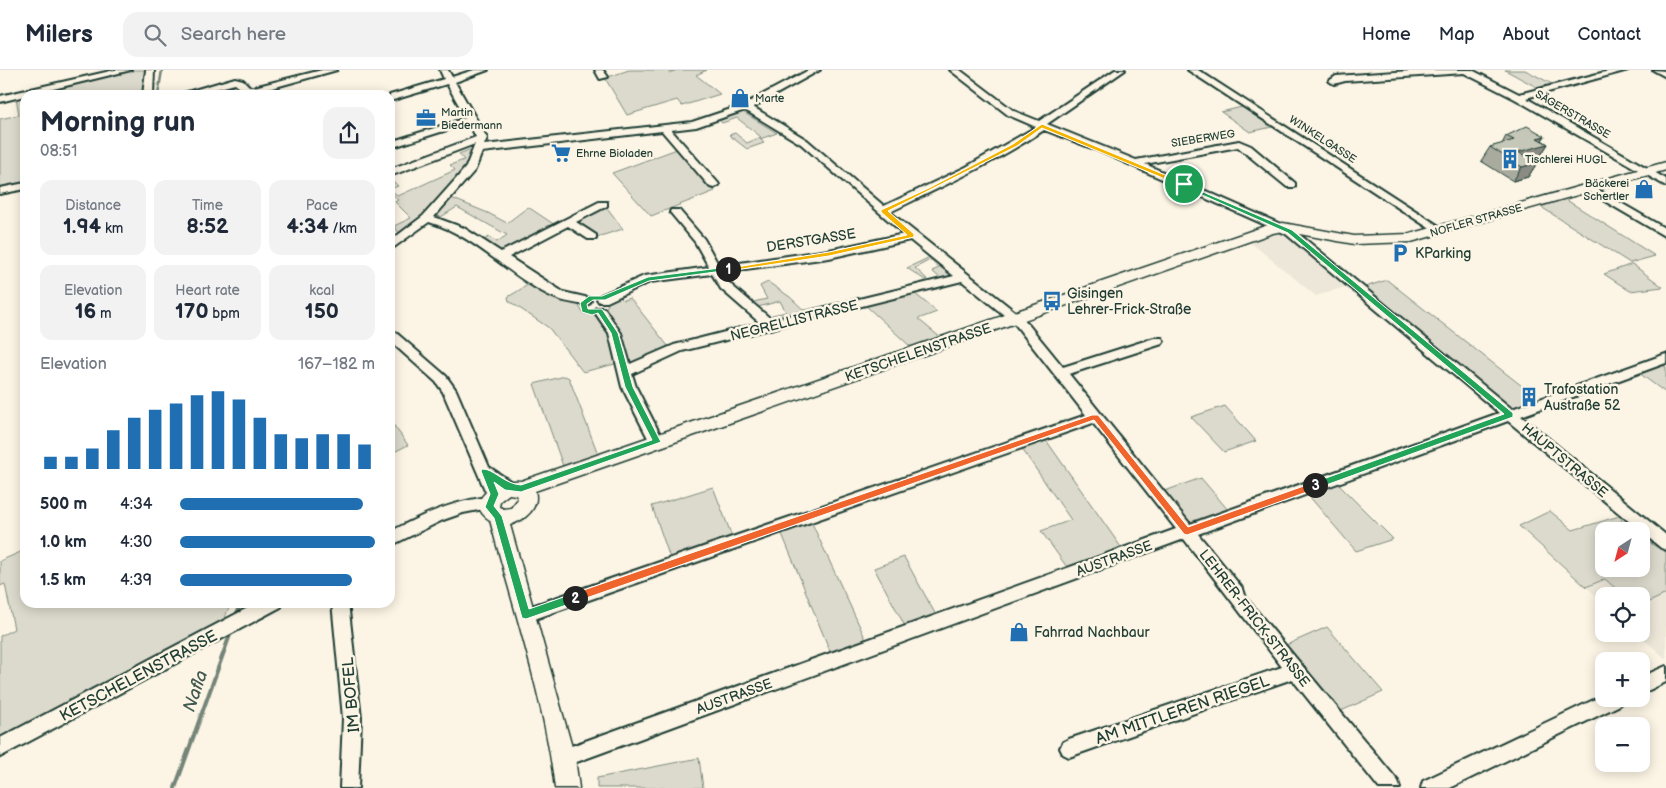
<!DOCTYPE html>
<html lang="en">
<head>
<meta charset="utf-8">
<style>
	body { margin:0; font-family:"Balsamiq Sans",sans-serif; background:#f2f2f3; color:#1f2937; height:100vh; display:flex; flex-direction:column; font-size:19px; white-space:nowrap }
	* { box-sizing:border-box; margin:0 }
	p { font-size:16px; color:#747a83 }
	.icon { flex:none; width:28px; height:28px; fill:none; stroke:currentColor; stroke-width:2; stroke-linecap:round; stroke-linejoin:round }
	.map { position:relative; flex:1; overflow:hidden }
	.details { position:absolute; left:20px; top:20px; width:375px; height:518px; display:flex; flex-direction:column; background:#fff; border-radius:15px; box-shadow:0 2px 12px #0003 }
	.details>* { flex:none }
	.needle { width:32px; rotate:216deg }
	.controls { position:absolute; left:1595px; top:452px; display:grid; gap:10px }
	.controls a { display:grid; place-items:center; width:55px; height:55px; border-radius:10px; background:#fff; box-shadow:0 2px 12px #0003; font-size:25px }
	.pin { position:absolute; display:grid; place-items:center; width:42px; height:42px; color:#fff; margin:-21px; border:2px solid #fff; border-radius:50%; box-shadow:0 1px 5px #0007 }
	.km { position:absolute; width:25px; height:25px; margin:-12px; border-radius:50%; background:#222; color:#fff; font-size:14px; line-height:25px; text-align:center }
	.round { display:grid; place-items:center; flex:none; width:52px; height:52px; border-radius:15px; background:#f2f2f3 }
	.overview { display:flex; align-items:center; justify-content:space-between; height:85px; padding:0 20px }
	h1 { font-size:28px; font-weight:800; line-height:38px }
	.stats { display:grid; grid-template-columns:repeat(3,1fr); gap:8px; height:85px; padding:5px 20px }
	.stats div { display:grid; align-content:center; border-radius:12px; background:#f2f2f3; text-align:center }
	.stats b { font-size:21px; font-weight:800 }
	.stats small { font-size:14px; font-weight:400 }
	.stats p { font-size:14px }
	.chart { height:140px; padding:10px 20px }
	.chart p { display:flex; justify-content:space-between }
	.chart svg { width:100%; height:90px; margin-top:5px; stroke:#1f6fb2; stroke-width:6 }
	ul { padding:0 20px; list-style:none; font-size:16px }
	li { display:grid; grid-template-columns:80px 60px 1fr; align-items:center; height:38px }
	li i { height:12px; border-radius:6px; background:#1f6fb2 }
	header { display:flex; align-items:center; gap:30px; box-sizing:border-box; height:70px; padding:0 25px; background:#fff; border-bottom:1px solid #e0e1e3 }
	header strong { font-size:24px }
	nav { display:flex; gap:28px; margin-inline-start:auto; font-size:18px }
	.search { width:350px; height:45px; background:#f2f2f3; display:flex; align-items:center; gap:12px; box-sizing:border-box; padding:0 18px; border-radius:15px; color:#747a83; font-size:19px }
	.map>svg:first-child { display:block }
</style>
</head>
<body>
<header>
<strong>Milers</strong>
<div class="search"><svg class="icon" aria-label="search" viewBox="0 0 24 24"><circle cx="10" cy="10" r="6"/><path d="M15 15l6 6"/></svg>Search here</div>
<nav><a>Home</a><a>Map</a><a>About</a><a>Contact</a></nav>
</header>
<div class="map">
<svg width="1666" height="718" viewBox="0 0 1666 718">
	<rect width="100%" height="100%" fill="#fcf5e5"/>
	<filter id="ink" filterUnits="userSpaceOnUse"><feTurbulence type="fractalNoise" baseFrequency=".02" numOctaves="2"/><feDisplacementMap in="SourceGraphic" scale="10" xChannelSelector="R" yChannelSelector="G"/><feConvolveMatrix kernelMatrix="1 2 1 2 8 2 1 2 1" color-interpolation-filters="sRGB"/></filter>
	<g filter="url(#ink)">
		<g fill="#ece7d8">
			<polygon points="1278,162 1286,162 1351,215 1316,226 1250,172"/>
			<polygon points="1660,485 1666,489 1666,589 1638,564 1641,564 1641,526 1604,526 1604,533 1586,517 1629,499 1641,499"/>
		</g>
		<g fill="#dcdacc" stroke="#7e8c80">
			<polygon points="132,0 146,0 143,25 25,25 25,114 0,120 0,49 19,45 16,27"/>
			<polygon points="629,0 666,0 669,3 677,0 707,0 696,5 720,24 682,36 677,30 627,45 605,8"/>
			<polygon points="1505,0 1525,0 1556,16 1542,20"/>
			<polygon points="229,14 239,15 244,25 200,25 199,22"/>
			<polygon points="1246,36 1276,56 1250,62 1221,42"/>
			<polygon points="743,42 777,63 760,69 764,73 747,79 729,65 735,63 747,73 761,67 737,48 722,53 719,50"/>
			<path d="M476,77C457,115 426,145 393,170L390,168L399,163L394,156L411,148L395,132L398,130L390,122V114L394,112L398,116L390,119L398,126L455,100L450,95L464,90L459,84Z"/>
			<polygon points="677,79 715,121 651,146 612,103"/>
			<polygon points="451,128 488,143 507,153 528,137 555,155 500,183 481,172 489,167 497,172 507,165 457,137 441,147 437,146"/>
			<polygon points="1565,129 1655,186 1630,193 1541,137"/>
			<polygon points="597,139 608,139 623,159 597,167 574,152"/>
			<polygon points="932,186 956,206 941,209 932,201 939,198 930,190 915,198 927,209 925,210 907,198"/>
			<polygon points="1632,194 1663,217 1630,221 1604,204"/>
			<polygon points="1387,210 1541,331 1518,339 1505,335 1364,220 1365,217"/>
			<polygon points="768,212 790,227 808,244 775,251 772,245 786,242 780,231 758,237 753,232 767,229 760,216"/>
			<path d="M531,213L581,232L579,236L583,243L598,244C607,257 622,278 615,294L583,302L549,258L509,231L508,227Z"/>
			<polygon points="913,222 937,242 918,249 941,268 912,278 864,234"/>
			<polygon points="619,226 623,230 630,228 668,276 634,295 629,294 604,241 608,234 607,230"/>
			<polygon points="1662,295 1666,297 1666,323 1639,303"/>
			<polygon points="565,306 569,308 598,384 563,396 534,314"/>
			<polygon points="1225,336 1256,371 1224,382 1191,347"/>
			<polygon points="390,350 408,375 390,384"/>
			<polygon points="1043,369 1046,370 1123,480 1069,500 1041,461 1071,450 1020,376"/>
			<polygon points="1201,408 1229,441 1193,454 1189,453 1162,422"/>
			<polygon points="1336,412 1393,469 1356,481 1309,426 1308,423"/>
			<polygon points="713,417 733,469 671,491 652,436"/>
			<polygon points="1550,441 1573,460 1626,444 1621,450 1635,461 1604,461 1604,499 1641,499 1641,466 1656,477 1663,475 1666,477 1666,524 1641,536 1641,526 1624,526 1605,509 1586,517 1519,456"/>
			<polygon points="810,449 867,572 832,586 780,459"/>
			<polygon points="25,480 25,532 231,533 220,559 0,674 0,566 14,559 5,514 0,516 0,491"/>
			<polygon points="904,487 937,547 906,558 874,498"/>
			<polygon points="1327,557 1383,622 1339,642 1286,575"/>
			<polygon points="699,688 703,718 597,718 597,708"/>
		</g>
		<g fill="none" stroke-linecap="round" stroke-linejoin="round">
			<polyline stroke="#758479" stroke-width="2.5" points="158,25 162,0"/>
			<g stroke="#758479" stroke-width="4">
				<polyline points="236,546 240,532"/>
				<polyline points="175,718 231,562"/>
			</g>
			<defs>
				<g id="minor">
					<polygon points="115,0 131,0 0,32 0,26"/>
					<polygon points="146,0 154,0 153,25 143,25"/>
					<polygon points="322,0 337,0 254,23 245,22 235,14 193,25 177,25 235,8 243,10 250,17 254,17"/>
					<path d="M440,0H448L452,7L474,0H488L455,12L487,68L484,75L692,52L743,35L809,0H820L753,37L807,70L884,136L966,97L1036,57L1008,45L950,0H960L1014,41L1039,51L1115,0H1125L1047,54L1136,90L1239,71L1251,76L1295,113V117H1287L1238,77L1145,94L1294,160L1512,339L1666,284V293L1521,346L1666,465V480L1661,478L1508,351L1198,464L1243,519L1246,528L1398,711L1400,718H1379L1292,609L1069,687L1063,684L1060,678L1063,672L1069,669L1282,597L1184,469L563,697L557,694L554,688L557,682L563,679L1176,459L1093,353L526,552L520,550L518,545L520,540L526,538L1086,345L1015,254L962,211L682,281L632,304L636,317L664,372L662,376H652L622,317L609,263L594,241L596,238H604L621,263L630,294L674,275L760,253L721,219L712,204L650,212L607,232H599L597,229L599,226L644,206L709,197L695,172L670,142L671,140H679L704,169L719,196L829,180L904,164L801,74L745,40L696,57L671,60L718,113L719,115L714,118L710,117L662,61L482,82L475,100L434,147L464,158L501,182L599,132H607V136L576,152L596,165V169H588L568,156L509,187L563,222L589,228L591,231L589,234L585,235C575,233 564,232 555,228C510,208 477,166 429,152L390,180V171L423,146L456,109L466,97L475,74L390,106V99L476,67L469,53L390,78V72L466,48L447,14L390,31V25L444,9ZM1044,60L1099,81L1286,164L1499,343L1190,454L1069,304L1162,274L1164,271L1162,268H1154L1063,297L1023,248L890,142C943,116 996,92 1044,60ZM910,170L954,206L772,250L730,214L723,202L829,188Z"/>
					<polygon points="595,0 603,0 608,7 600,9"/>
					<polygon points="1188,0 1198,0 1445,160 1443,162 1435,162"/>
					<polygon points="1425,0 1472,0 1519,24 1613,0 1628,0 1526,28 1666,109 1666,116 1515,29 1464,3 1345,11 1334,14 1329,11 1336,6"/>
					<polygon points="1653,0 1666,1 1666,7"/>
					<polygon points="25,113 25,119 0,124 0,118"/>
					<polygon points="1588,114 1666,159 1666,167 1584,119 1583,117"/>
					<path d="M390,260L394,261L446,306L456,320L489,397L513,413L515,417L513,421L508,423L499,418L501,424L499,428L495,430L496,433L494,437L463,443L443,450L390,476V462C421,445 453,431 488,427L443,322L436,312L390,271Z"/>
					<polygon points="259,532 283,532 281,537 0,687 0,668"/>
					<polygon points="332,532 348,532 361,648 358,718 340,718 343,648"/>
					<polygon points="1666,596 1666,612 1641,624 1641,607"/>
					<polygon points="1604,625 1604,629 1623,629 1620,635 1450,718 1421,718 1423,711"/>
				</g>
				<path id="major" d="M1666,92V100L1411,172L1354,174L1283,161L1273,163L535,421C540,438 525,450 510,455L575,688L579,718H555C544,627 513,538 490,450C461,432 497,408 521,411L1265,156L1283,153L1354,166L1410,164ZM509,424L516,425L518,429L511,438L504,439L499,437L500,431Z"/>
			</defs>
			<use href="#minor" stroke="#1f3d34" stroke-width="4"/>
			<use href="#major" stroke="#1f3d34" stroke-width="3"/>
			<use href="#minor" fill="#fcf5e5" fill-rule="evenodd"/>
			<use href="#major" fill="#fcf5e5" fill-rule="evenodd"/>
		</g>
		<polygon fill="#a9ab9f" stroke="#1f3d34" points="1506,66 1545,66 1542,70 1548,74 1539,88 1531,90 1537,93 1528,107 1513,111 1481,91 1490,77 1502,74"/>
		<g fill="#8a8b82" stroke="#1f3d34">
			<polygon points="1545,66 1538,76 1548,74 1539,88 1517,94 1518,82 1537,68"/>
			<polygon points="1537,93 1528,107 1513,111 1522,97"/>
		</g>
		<polygon fill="#c5c7b9" stroke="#1f3d34" points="1527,56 1545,66 1537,68 1548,74 1518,82 1537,93 1522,97 1490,77 1514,70 1506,66"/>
	</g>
	<polygon fill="#f5b400" stroke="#fff" points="1042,54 1187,114 1182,116 1042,58 1017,76 888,141 914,164 914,167 829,186 728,201 724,199 829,182 907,165 881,142 881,140 929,118 1013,74"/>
	<path fill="#22a559" stroke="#fff" d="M728,197L730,200L649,211L605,230H593L587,234L588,239H602L618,263L633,317L661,372L521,422L505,420L494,412L499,424L494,436L502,446L529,539L575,523L580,528L575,532L526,549L522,548L494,448L485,437L490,424L481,401L482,399C493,398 504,414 521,415L652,370L625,317L611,263L598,243L592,245L582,242L580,233L589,226H602L648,207Z"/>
	<polygon fill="#f0652b" stroke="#fff" points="1092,345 1098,345 1188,457 1315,412 1319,415 1318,418 1187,465 1184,464 1094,350 575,532 570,528 575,523"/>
	<polygon fill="#22a559" stroke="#fff" points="1182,113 1292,160 1513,343 1513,347 1318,418 1312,418 1312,413 1504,344 1288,163 1182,116"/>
	<defs>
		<symbol id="shop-bare" viewBox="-9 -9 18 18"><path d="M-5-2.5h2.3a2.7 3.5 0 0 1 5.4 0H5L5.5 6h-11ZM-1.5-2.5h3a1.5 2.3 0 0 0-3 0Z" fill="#1f6fb2" stroke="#fcf5e5" stroke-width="2.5" paint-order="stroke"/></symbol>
		<symbol id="office-bare" viewBox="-9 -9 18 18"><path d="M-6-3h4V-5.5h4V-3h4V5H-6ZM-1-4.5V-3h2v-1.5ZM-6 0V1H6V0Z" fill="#1f6fb2" stroke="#fcf5e5" stroke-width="2.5" paint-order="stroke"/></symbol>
		<symbol id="supermarket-bare" viewBox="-9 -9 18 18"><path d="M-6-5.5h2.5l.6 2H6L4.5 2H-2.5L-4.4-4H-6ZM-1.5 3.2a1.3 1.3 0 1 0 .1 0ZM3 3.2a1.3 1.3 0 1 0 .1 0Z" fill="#1f6fb2" stroke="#fcf5e5" stroke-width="2.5" paint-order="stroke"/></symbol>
		<symbol id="building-bare" viewBox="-9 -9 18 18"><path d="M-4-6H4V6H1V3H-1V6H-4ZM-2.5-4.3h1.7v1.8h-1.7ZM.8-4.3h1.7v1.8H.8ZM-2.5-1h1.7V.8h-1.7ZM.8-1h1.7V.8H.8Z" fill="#1f6fb2" stroke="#fcf5e5" stroke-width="2.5" paint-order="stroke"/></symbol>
		<symbol id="parking-bare" viewBox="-9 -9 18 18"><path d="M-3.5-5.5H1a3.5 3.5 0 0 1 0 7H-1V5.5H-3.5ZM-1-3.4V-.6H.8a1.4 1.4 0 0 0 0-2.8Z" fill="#1f6fb2" stroke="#fcf5e5" stroke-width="2.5" paint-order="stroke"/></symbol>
		<symbol id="bus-bare" viewBox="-9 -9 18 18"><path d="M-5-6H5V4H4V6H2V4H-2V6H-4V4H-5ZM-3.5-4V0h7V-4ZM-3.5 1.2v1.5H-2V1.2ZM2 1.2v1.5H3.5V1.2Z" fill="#1f6fb2" stroke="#fcf5e5" stroke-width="2.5" paint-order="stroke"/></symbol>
	</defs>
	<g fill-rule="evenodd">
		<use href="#shop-bare" x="726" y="14" width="28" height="28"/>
		<use href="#office-bare" x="412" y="34" width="28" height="28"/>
		<use href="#supermarket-bare" x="547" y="69" width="28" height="28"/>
		<use href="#building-bare" x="1496" y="75" width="28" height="28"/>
		<use href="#shop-bare" x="1630" y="105" width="28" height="28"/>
		<use href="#parking-bare" x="1386" y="169" width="28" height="28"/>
		<use href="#bus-bare" x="1038" y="217" width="28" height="28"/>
		<use href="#building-bare" x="1515" y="313" width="28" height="28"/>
		<use href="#shop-bare" x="1005" y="548" width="28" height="28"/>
	</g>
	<g text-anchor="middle" stroke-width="5" stroke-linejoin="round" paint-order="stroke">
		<g font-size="11" fill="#1f3d34" stroke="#fcf5e5" text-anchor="start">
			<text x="755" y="32">Marte</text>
			<text x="441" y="46">Martin<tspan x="441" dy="13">Biedermann</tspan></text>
			<text x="576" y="87">Ehrne Bioladen</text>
			<text x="1525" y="93">Tischlerei HUGL</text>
			<text x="1629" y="117" text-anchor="end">Bäckerei<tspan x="1629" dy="13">Schertler</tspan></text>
		</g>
		<g font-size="11" fill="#1f3d34" stroke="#fcf5e5">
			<text transform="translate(1573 44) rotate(30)" y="4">SÄGERSTRASSE</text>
			<text transform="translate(1203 68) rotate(-9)" y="4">SIEBERWEG</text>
			<text transform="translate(1323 69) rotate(33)" y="4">WINKELGASSE</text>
			<text transform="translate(1476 150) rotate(-16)" y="4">NOFLER STRASSE</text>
		</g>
		<g font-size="14" fill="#1f3d34" stroke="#fcf5e5">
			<text transform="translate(811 170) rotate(-9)" y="5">DERSTGASSE</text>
			<text transform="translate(794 250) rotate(-14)" y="5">NEGRELLISTRASSE</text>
			<text transform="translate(918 282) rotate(-19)" y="5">KETSCHELENSTRASSE</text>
			<text transform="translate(1565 390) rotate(40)" y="5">HAUPTSTRASSE</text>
			<text transform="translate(1114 488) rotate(-20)" y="5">AUSTRASSE</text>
			<text transform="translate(1255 548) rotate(52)" y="5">LEHRER-FRICK-STRASSE</text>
			<text transform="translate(734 626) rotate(-20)" y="5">AUSTRASSE</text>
		</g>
		<g font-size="14" fill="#1f3d34" stroke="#fcf5e5" text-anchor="start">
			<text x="1415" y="188">KParking</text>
			<text x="1067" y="228">Gisingen<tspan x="1067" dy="16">Lehrer-Frick-Straße</tspan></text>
			<text x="1544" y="324">Trafostation<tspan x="1544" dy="16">Austraße 52</tspan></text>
			<text x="1034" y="567">Fahrrad Nachbaur</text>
		</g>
		<g font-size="16" fill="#1f3d34" stroke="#fcf5e5">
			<text transform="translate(138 605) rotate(-28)" y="6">KETSCHELENSTRASSE</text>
			<text transform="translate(350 625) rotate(-95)" y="6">IM BOFEL</text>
			<text transform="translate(1182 639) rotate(-19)" y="6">AM MITTLEREN RIEGEL</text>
		</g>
		<g font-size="18" font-style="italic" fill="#435a51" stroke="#fcf5e5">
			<text transform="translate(195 621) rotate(-71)" y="6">Nafla</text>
		</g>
	</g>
</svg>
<div class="controls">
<a><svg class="needle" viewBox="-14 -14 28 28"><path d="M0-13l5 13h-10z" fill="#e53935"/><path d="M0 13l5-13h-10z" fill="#747a83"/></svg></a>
<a><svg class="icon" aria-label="locate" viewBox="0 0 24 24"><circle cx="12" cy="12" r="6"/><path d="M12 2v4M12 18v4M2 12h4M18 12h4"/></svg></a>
<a>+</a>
<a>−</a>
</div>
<div class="pin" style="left:1184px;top:114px;background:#1e9e55"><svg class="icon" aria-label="arrive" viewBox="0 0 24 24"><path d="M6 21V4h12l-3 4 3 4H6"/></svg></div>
<b class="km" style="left:728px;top:199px">1</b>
<b class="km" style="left:575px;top:528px">2</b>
<b class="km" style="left:1315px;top:415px">3</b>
<section class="details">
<div class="overview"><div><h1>Morning run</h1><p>08:51</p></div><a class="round"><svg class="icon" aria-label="share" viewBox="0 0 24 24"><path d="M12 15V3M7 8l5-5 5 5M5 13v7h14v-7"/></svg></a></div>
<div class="stats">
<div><p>Distance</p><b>1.94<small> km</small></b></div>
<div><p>Time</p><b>8:52</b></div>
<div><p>Pace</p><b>4:34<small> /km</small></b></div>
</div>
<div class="stats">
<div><p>Elevation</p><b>16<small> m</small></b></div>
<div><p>Heart rate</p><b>170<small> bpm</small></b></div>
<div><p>kcal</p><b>150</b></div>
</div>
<div class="chart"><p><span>Elevation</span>167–182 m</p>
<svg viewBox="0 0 160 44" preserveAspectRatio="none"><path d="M5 44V38M15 44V38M25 44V34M35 44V25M45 44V19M55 44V15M65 44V12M75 44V8M85 44V6M95 44V10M105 44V19M115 44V27M125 44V29M135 44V27M145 44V27M155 44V32"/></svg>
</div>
<ul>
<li><b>500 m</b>4:34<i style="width:94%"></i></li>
<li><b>1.0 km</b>4:30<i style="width:100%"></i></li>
<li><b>1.5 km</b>4:39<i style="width:88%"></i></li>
</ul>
</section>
</div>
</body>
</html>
